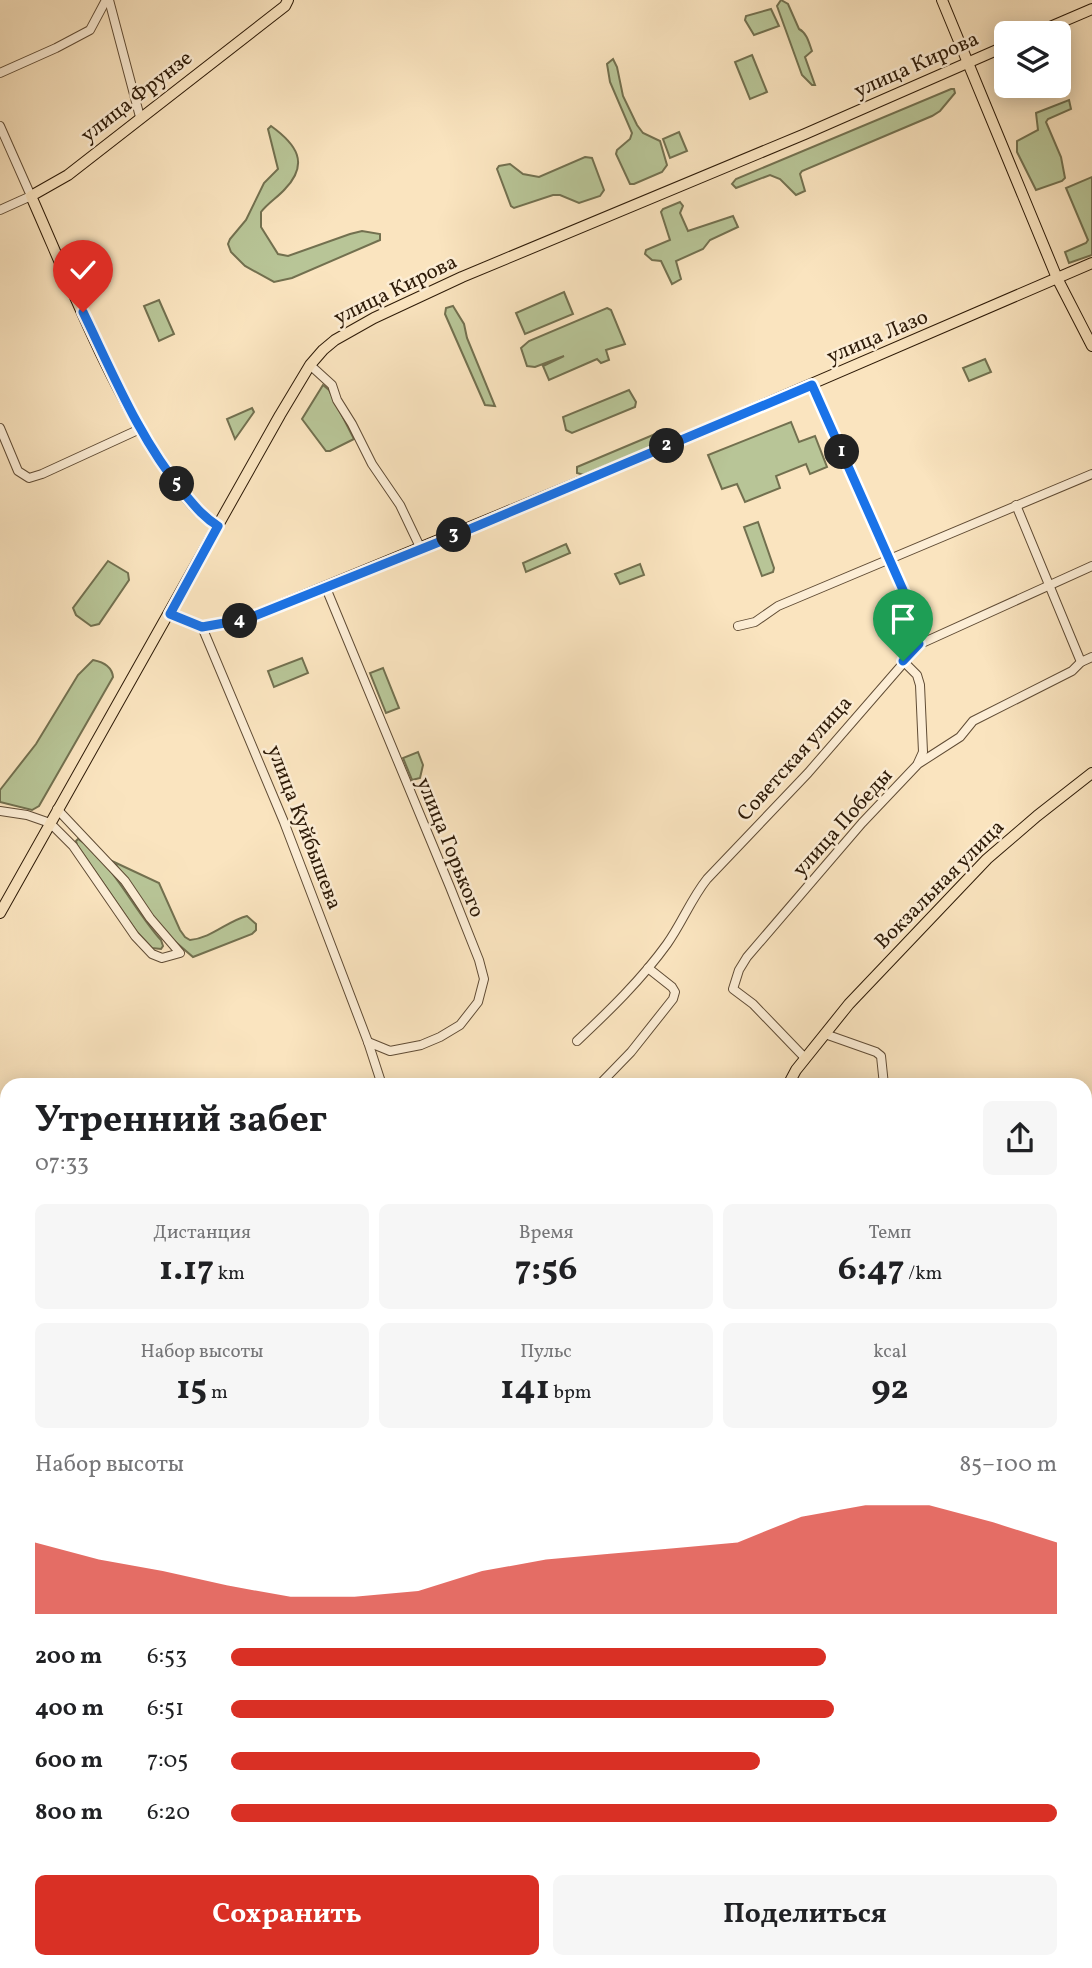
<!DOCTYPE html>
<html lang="ru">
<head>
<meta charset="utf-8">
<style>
	body { margin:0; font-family:Vollkorn,serif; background:#f6f6f6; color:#202124; height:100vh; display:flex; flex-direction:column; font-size:26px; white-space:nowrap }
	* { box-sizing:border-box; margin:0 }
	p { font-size:23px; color:#757577 }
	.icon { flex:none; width:38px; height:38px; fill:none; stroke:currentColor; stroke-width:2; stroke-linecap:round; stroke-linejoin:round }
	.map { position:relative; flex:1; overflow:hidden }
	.details { position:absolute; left:0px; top:1078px; width:1092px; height:891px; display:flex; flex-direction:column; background:#fff; border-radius:21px 21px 0 0; box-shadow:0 4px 18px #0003 }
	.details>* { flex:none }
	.buttons { position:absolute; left:994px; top:21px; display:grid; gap:14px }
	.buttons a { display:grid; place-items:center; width:77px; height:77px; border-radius:10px; background:#fff; box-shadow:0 4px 18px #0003; font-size:35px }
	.pin { position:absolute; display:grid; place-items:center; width:60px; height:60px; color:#fff; margin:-72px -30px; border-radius:50% 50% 50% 0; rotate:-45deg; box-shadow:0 0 7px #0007 }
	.pin .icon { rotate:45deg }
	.km { position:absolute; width:35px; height:35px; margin:-18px; border-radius:50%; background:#222; color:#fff; font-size:19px; line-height:35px; text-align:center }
	.round { display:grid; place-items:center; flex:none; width:74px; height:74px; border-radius:10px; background:#f6f6f6 }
	.overview { display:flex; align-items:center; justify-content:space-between; height:119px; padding:0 35px }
	h1 { font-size:38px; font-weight:700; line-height:52px }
	.figures { display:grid; grid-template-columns:repeat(3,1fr); gap:10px; height:119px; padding:7px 35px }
	.figures div { display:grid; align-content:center; border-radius:10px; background:#f6f6f6; text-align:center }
	.figures b { font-size:35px; font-weight:700 }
	.figures small { font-size:19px; font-weight:400 }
	.figures p { font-size:19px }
	.chart { height:196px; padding:14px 35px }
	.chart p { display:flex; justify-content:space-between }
	.chart svg { width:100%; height:126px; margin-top:7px; fill:#d93025; opacity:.7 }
	.action { display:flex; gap:14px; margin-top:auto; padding:14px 35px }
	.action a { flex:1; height:80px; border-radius:10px; background:#d93025; color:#fff; font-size:28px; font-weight:700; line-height:80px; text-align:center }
	.action a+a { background:#f6f6f6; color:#202124 }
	ul { padding:0 35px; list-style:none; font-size:23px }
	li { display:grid; grid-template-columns:112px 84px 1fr; align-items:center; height:52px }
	li i { height:18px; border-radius:9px; background:#d93025 }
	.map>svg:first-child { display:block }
</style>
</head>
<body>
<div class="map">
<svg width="1092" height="1968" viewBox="0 0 1092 1968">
	<rect width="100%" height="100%" fill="#fae4bf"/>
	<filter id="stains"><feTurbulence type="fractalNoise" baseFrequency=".00286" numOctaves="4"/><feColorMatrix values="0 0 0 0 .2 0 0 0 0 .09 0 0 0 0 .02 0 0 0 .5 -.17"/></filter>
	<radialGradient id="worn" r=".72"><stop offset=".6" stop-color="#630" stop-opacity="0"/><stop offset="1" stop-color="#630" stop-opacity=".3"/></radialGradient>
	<g fill="#b8c597" stroke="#72704f" stroke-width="2">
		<path d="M781,0L788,4L799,29C807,33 809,43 812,51L805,57L815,85H812L802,75L777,6Z"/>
		<polygon points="771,9 779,26 754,35 745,20 746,16"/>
		<polygon points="752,55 767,92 750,99 735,62"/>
		<polygon points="613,59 617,67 623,96 637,125 643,133 660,141 667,165 662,172 634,184 630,184 616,154 617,150 630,139 632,133 610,82 607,64"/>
		<polygon points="951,89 954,89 955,93 940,111 932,116 802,171 800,174 805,191 796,195 780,179 770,175 736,188 732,184 736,179"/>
		<polygon points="1069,100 1071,109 1048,119 1046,122 1061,157 1065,178 1062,181 1036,190 1017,152 1017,141 1038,130 1036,113"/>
		<path d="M271,126C296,144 310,163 285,189C278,197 268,203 261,212V227L278,254L288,256L350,234L362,231L380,234V240L292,278L274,282L245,266L231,252L228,244L230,239L246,220L264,183L278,169L268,129Z"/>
		<polygon points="679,132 687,151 670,158 663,139"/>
		<polygon points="585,157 592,158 604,190 600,196 579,203 560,195 553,195 514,208 511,206 497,169 499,166 510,164 523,174 539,177"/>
		<polygon points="1092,177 1092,255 1069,263 1065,252 1086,243 1088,240 1066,188"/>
		<polygon points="680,202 683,206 680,213 688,231 733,216 738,227 710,240 703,249 676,261 681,279 672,284 661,261 652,260 645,254 646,250 670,240 661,212 663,209"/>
		<polygon points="564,292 573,314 525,334 516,313"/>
		<polygon points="159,300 174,334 159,341 144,306"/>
		<polygon points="453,306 464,324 467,338 495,406 485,405 445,314 446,308"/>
		<polygon points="607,308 611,310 625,344 606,350 609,360 601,363 597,359 549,380 543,366 564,356 535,367 527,366 521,348 529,341"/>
		<polygon points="985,359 991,372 969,381 963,368"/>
		<polygon points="323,385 329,390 354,439 330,451 326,451 302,419"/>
		<polygon points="629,390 636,402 635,407 572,433 566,430 563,417"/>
		<polygon points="252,408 254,412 235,439 227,419"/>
		<polygon points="791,422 799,442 815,436 827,467 810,474 806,464 776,476 780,488 745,502 737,484 722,489 708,455"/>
		<polygon points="660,432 664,437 663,442 584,475 577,473 577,467"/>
		<polygon points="758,522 774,568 773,572 762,576 744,527"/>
		<polygon points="566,544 570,553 526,572 523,563"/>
		<polygon points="108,561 128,573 129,580 99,624 91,626 76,615 73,608"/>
		<polygon points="640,564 644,575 620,584 615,574"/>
		<polygon points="302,658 308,673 274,687 268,671"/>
		<path d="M93,660C103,662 112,666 113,677L39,806L32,810L0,802V790L36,744L78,675Z"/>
		<polygon points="383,668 399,708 386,713 370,673"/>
		<polygon points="418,752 423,765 420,778 412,780 403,758"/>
		<path d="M78,839C109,857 135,912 161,940L163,946L161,949L152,948L137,932L77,845L76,841Z"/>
		<path d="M114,862L159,883L180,930L185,937L190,940C212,938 227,921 247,916L256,924V930L252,934L193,957L164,932Z"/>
		<polygon points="260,1962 596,1962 603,1966 614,1962 739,1962 727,1968 254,1968"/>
	</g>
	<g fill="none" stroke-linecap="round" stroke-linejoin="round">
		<polyline stroke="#9ebfb1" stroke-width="14" points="479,1968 482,1962"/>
		<defs>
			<g id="minor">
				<polyline points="109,0 140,117"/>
				<polyline points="0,73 56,48 90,30 106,0"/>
				<polyline points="0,126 31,196 0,210"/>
				<polyline points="310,365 332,385 337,400 352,424 372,464 400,505 421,549"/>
				<polyline points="812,385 911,608 920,644"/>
				<polyline points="0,428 18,471 29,478 42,474 140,429"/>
				<polyline points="1016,505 1081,662"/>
				<polyline points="326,588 450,887 479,960 484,979 478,1002 460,1025 440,1037 421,1045 390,1051 368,1042"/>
				<polyline points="738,626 755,622 778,606 1092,474"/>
				<polyline points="202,627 284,822 368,1042 382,1085"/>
				<polyline points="903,661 917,675 920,685 923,752 918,763"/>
				<polyline points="0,811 27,815 50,823 73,846 135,936 152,954 162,958 180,953 150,918 125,881 57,809"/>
				<polyline points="825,1034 876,1052 881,1056 884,1085"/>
				<path d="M577,1041C609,1011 641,980 667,944C682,923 691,899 707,879L808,773L920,644L1092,566"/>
				<polyline points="805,1058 753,1004 733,989 739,970 747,957 862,823 918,764 960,737 973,721 1072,671 1081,662 1092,657"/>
				<polyline points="599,1085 631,1052 673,999 675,992 672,987 648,968"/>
				<polyline points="1085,1590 1092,1586"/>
				<polyline points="1085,1616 1092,1624"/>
				<polyline points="0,1705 7,1694"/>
				<polyline points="1085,1740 1092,1737"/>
				<polyline points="0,1873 7,1877"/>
				<polyline points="1092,1915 1092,1930"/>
				<polyline points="150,1962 161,1968"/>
				<polyline points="66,1968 70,1962"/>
				<polyline points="740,1968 751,1962"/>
			</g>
			<g id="major">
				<polyline points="942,0 1057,278 1092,346"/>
				<polyline points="1036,33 1092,9"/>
				<path d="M218,526C197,514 181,491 167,471C110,387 72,289 31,196L68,175L285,6L288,0"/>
				<polyline points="170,614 202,627 247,619 686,438 1092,263"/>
				<polyline points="0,913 280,415 310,365 323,350 335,340 374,318 462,277 805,134 1006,46"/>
				<polyline points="788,1085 796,1070 849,1004 987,859 1037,816 1092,773"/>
				<polyline points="1085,1808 1092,1804"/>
				<polyline points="909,1968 911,1962"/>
			</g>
		</defs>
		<use href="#minor" stroke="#604c35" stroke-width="10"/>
		<use href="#major" stroke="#2d1a07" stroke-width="12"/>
		<use href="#minor" stroke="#fcedd5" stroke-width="8"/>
		<use href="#major" stroke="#fae4bf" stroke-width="10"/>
	</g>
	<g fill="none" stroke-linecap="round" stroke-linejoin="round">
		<defs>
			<path id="route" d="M83,312C113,374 139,438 183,492C194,505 203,517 218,526L170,614L202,627L247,619L439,542L812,385L911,608L919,644L903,661"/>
		</defs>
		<use href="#route" stroke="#fff" stroke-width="14"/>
		<use href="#route" stroke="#1a73e8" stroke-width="9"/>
	</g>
	<g text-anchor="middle" stroke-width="5" stroke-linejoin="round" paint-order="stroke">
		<g font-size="21" fill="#2d1a07" stroke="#fcedd5">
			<text transform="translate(916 64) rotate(-24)" y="7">улица Кирова</text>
			<text transform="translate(136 96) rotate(-38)" y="7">улица Фрунзе</text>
			<text transform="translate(395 289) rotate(-26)" y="7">улица Кирова</text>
			<text transform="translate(877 336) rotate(-23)" y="7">улица Лазо</text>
			<text transform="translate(794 758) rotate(-48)" y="7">Советская улица</text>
			<text transform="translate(842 822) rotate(-48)" y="7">улица Победы</text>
			<text transform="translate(305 827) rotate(69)" y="7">улица Куйбышева</text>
			<text transform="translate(451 847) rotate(68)" y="7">улица Горького</text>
			<text transform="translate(939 884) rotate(-45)" y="7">Вокзальная улица</text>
		</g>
	</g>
	<rect width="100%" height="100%" filter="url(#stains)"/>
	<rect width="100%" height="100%" fill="url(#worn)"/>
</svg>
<div class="buttons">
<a><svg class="icon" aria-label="layers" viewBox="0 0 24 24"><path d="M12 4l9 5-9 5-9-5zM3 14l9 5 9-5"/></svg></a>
</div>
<div class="pin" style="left:903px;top:661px;background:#1e9e55"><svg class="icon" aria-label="arrive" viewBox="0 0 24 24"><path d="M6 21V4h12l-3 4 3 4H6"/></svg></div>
<div class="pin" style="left:83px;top:312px;background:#d93025"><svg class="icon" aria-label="check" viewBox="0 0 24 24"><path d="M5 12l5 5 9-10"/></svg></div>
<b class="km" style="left:842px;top:452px">1</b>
<b class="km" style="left:667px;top:446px">2</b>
<b class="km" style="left:454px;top:535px">3</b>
<b class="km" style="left:240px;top:621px">4</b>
<b class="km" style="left:177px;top:484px">5</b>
<section class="details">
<div class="overview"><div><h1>Утренний забег</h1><p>07:33</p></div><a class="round"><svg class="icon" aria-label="share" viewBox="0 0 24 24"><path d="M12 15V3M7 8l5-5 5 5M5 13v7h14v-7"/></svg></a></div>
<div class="figures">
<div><p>Дистанция</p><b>1.17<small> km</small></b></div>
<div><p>Время</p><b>7:56</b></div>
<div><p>Темп</p><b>6:47<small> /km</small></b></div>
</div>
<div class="figures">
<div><p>Набор высоты</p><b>15<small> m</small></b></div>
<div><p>Пульс</p><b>141<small> bpm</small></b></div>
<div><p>kcal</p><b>92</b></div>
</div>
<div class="chart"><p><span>Набор высоты</span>85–100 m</p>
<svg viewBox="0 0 160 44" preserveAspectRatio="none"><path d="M0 44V19L10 25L20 29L30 34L40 38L50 38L60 36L70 29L80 25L90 23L100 21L110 19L120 10L130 6L140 6L150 12L160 19V44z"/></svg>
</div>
<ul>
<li><b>200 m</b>6:53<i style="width:72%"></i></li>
<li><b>400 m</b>6:51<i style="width:73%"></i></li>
<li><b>600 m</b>7:05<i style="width:64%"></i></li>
<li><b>800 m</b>6:20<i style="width:100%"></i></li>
</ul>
<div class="action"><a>Сохранить</a><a>Поделиться</a></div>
</section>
</div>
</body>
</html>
